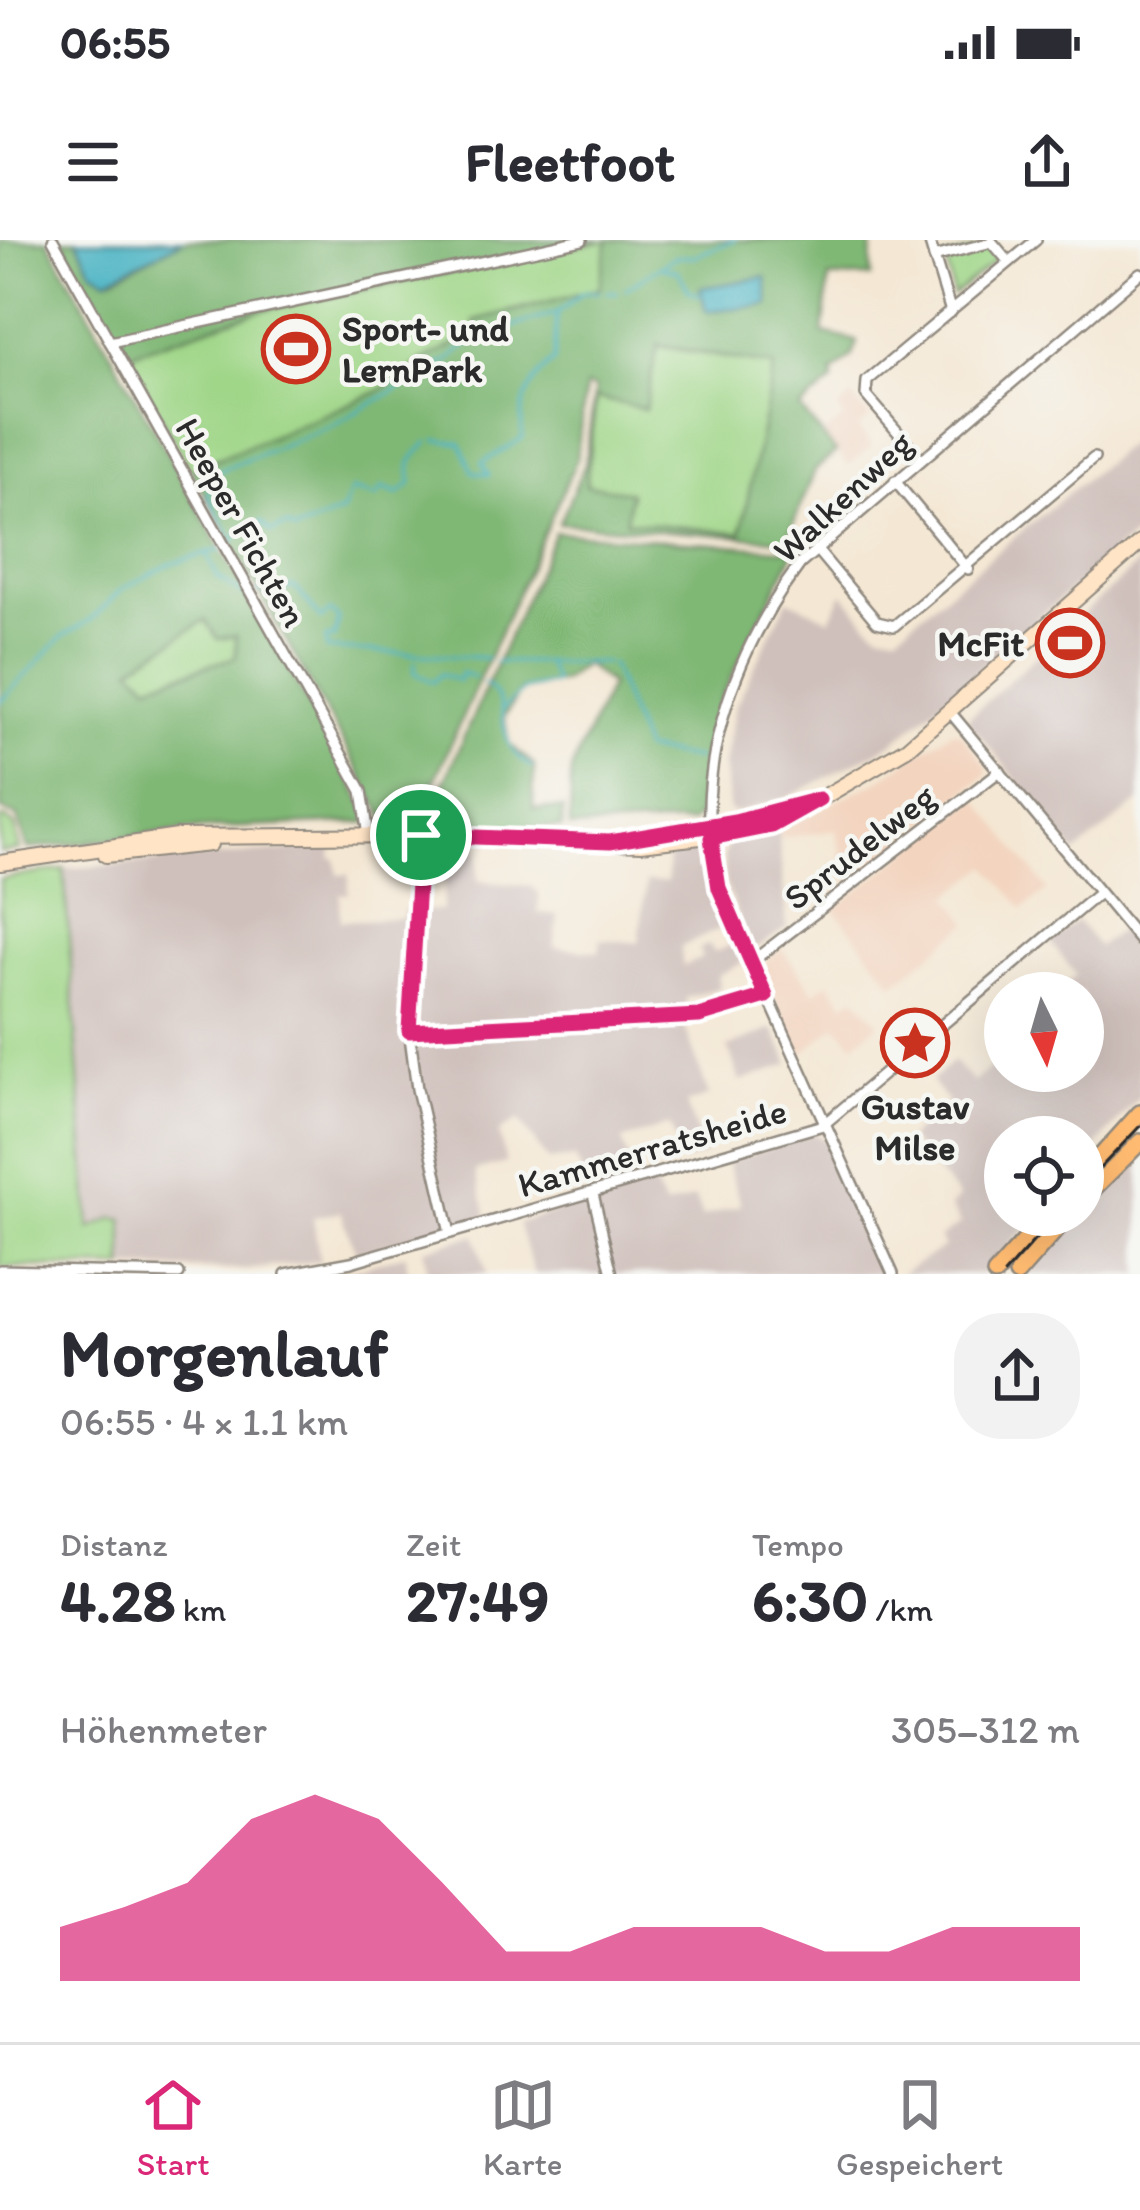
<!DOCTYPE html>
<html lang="de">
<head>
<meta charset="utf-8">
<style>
	body { margin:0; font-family:Itim,sans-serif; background:#f2f2f3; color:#2b2b33; height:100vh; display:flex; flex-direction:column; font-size:45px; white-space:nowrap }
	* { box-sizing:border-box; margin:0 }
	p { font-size:39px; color:#7c7c81 }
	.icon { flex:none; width:66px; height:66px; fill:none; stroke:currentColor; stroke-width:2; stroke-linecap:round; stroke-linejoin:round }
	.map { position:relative; height:1034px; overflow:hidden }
	.drawer { display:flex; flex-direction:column; background:#fff; flex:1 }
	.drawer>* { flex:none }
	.needle { width:78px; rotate:175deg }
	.buttons { position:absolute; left:984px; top:732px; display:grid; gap:24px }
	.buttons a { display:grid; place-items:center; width:120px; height:120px; border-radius:50%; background:#fff; box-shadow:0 12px 48px #0002; font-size:60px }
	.pin { position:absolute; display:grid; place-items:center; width:102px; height:102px; color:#fff; margin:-51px; border:6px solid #fff; border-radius:50%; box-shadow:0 3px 12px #0007 }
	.round { display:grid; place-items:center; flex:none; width:126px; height:126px; border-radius:48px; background:#f2f2f3 }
	.head { display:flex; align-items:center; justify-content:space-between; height:204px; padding:0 60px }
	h1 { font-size:66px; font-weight:700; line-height:90px }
	.figures { display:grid; grid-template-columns:repeat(3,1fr); gap:18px; height:204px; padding:12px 60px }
	.figures div { display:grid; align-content:center }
	.figures b { font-size:60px; font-weight:700 }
	.figures small { font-size:33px; font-weight:400 }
	.figures p { font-size:33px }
	.chart { height:336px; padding:24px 60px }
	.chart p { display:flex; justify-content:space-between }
	.chart svg { width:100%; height:216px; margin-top:12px; fill:#db2777; opacity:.7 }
	.status { display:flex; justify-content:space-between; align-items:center; height:84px; padding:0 60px; background:#fff; direction:ltr }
	.status svg { height:33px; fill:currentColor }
	header { display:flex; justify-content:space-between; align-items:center; height:156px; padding:0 60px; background:#fff; font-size:54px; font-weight:700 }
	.dock { display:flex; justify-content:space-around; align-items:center; height:168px; border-top:3px solid #e1e1e2; background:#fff; font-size:33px; color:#7c7c81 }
	.dock a { display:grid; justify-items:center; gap:6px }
	.dock .selected { color:#db2777 }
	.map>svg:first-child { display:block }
</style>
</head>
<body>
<div class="status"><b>06:55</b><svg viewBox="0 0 49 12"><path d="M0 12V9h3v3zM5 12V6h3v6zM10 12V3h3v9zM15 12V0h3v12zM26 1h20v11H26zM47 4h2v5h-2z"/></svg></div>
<header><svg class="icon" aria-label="menu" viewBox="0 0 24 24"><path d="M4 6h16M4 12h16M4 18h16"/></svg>Fleetfoot<svg class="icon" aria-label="share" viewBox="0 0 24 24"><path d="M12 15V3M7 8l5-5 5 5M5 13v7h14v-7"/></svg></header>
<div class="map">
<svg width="1140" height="1034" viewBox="0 0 1140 1034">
	<rect width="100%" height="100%" fill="#f6f6f2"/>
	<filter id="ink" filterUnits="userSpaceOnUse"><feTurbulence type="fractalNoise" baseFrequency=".00833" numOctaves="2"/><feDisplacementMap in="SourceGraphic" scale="24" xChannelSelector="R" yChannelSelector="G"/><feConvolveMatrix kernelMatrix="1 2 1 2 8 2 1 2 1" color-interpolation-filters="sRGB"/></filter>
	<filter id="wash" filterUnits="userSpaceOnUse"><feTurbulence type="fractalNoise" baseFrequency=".004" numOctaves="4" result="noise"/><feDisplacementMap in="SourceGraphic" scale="48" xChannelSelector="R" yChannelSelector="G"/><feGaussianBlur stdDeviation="2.7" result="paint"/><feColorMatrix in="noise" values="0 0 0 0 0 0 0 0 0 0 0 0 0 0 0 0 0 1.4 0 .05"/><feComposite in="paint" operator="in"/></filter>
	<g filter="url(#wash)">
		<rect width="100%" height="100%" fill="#f4e7d3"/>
		<g fill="#f3d4bf">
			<polygon points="852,157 870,178 858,188 872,206 848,226 824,194 844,178 838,169"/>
			<polygon points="952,491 961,493 987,527 985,536 847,642 836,590 781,598 778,590 880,540"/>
			<polygon points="977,559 1048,650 1023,669 988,626 949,656 969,683 894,744 834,669"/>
			<polygon points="782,709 814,752 828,742 845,763 855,756 879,783 854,804 836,785 800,816 765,737 764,723"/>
		</g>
		<g fill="#cfc0bb">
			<polygon points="1140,194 1140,290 894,502 791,556 738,573 729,571 724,524 735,467 788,359 830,379 843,353 867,382 881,392 898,393"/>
			<polygon points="1140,322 1140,561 1075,614 967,479"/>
			<polygon points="778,590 787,687 757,708 749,704 725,643 724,616 728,604"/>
			<polygon points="333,607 331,618 336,619 338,635 349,634 349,654 340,654 341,681 403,678 405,669 442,671 448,609 479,609 478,641 530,646 539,653 538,673 558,675 554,707 599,712 601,699 639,703 646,642 667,642 668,611 697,611 726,686 681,707 683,726 702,718 699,709 709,704 714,712 734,704 743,723 718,735 719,748 686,758 688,783 684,784 709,856 686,864 705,915 684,921 669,885 622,901 634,936 590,949 575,918 548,921 519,880 499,892 506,923 475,931 487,976 356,1013 341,972 313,977 320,1021 246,1030 124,1028 121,978 90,990 64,629"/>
			<polygon points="1077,681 1098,707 1122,688 1140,710 1140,856 1083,922 1083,897 1005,897 1005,975 1036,975 983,1034 900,1034 944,1007 939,998 960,984 950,966 959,958 908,898 948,863 931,841 954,821 973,842 1003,818 994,807 1005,797 1005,831 1083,831 1083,753 1056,753 1076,735 1050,702"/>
			<polygon points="773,789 790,824 740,842 728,807"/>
			<polygon points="814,893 827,902 888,1034 534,1034 518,983 654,945 665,967 695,958 702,977 741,965 727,923"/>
			<polygon points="1140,919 1140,1034 1026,1034 1100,952"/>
			<polygon points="475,995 487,1034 428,1034 424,1009"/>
			<polygon points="406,1014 408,1034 329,1034 363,1027"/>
		</g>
		<g fill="#9fd687" stroke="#658059" stroke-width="3">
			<polygon points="608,0 600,48 475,80 477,94 422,121 378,152 190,230 126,115 257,71"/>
			<polygon points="985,7 999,18 953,56 946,17"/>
			<polygon points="658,106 774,126 742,294 625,281 586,246 595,157"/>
			<polygon points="205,380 236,395 236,417 148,444 131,427"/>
			<polygon points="5,578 15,586 20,610 0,613 0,579"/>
			<polygon points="64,629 90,989 114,978 124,980 124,1028 0,1027 0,639"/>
		</g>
		<g fill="#7fb774" stroke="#557150" stroke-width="3" fill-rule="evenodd">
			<path d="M0,0H48L374,582L197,589L28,609L17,576L1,570ZM205,380L218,399L236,396V417L149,444L132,427Z"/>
			<polygon points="62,0 77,0 91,29 114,37 184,0 601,0 257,71 126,115"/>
			<path d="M608,0H872L871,37L829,38L823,93L857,101L853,116L832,133L833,141L800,169L836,212L815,230L787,300L559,283L585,224L595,148L586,146L576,221L416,582H387L191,230L378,152L422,121L476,94L475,81L599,48ZM658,105L774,126L741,293L626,281L630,252L586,245L596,158L645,169Z"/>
			<polygon points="555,292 795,310 721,458 702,525 699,575 691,583 570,588 571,530 610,445 585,424 563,441 521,450 504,477 509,504 534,525 533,569 563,569 562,588 426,582"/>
		</g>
		<g fill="#46b2c3" stroke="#386e77" stroke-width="3">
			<polygon points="77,0 184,0 107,39 91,29"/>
			<polygon points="766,37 769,65 706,71 700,48"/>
		</g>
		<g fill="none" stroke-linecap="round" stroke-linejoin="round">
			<g stroke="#46b2c3" stroke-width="3">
				<polyline points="662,27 678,31 689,51 700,55"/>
				<polyline points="625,49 675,17 694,16 735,0"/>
				<polyline points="607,52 617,52"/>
				<path d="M436,200L461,203L473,232L489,235L482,223L523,198C517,164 529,143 554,121L557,74"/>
				<polyline points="233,300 208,256 214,233 333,185 448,121 475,98 557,73 583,52 599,51"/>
				<path d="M230,305L241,291L262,282L271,292L286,286L295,291L342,272L351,250L377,257L382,248L398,254L412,243C406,219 415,217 428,202"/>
				<polyline points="207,315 218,338 243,354"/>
				<polyline points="257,352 295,347 321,379 331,371 339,379 334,398 326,398 327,409 487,418"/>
				<polyline points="415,422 415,433 433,442 441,434 459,441 461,433 475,437"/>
				<polyline points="495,422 605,423"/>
				<polyline points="611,424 644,510 697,519"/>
				<path d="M484,444C515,461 490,505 532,527"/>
				<polyline points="0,462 62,397 92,379 122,349 168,325 222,309"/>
				<polyline points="502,470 524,449 555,443 546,423"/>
			</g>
		</g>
	</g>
	<g filter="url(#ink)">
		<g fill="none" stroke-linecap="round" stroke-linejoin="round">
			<defs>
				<g id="street">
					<polyline points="53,0 362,551 369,595"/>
					<polyline points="929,0 951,72"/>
					<polyline points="934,17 992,2 1009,22"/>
					<polyline points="110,102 582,0"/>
					<polyline points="921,219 866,155 867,141 1036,0"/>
					<polyline points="895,241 968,329"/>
					<polyline points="816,309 877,382 894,386 1094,218"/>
					<polyline points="951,473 1140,701"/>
					<polyline points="421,595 407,774 417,849 450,993"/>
					<polyline points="750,723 1000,531"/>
					<polyline points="409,791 699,776 766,756"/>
					<polyline points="593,954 612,1034"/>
					<polyline points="0,1030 179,1034"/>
					<polyline points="286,1034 351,1022 823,885 1099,653"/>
					<path d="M893,1034L719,648C688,537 733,413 800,324L1140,33"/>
				</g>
				<g id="secondary">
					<polyline points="624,598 735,582 808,561"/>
					<polyline points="106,615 210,604"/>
					<polyline points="0,623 178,597 421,595 641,604 751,591 790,577 907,508 1140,303"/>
				</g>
				<g id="primary">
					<polyline points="1083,936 1140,873"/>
					<polyline points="1083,959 1140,902"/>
					<polyline points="995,1034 1048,975"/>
					<polyline points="1017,1034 1069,975"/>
				</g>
			</defs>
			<use href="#street" stroke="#90897f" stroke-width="14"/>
			<use href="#secondary" stroke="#90897f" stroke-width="18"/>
			<use href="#primary" stroke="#90897f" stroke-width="20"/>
			<use href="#street" stroke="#fff" stroke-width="9"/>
			<use href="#secondary" stroke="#ffe4c6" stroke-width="14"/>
			<use href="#primary" stroke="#ffbb71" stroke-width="15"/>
			<g stroke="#2b2b2b" stroke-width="3">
				<polyline points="1083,946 1140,886"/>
				<polyline points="1004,1034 1057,975"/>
			</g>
		</g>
	</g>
	<g fill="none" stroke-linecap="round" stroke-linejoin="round" filter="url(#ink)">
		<defs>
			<polygon id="route" points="819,559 771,586 711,598 719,648 766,756 699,776 409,791 421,595 610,602 735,581"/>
		</defs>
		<use href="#route" stroke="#fff" stroke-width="24"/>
		<use href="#route" stroke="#db2777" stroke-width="15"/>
	</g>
	<defs>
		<symbol id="stadium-ring" viewBox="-11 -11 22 22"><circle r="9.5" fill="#f6f6f2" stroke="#c8321e" stroke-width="1.5"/><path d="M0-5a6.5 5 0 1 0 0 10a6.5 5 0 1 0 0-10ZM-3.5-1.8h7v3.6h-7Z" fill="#c8321e"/></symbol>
		<symbol id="sight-ring" viewBox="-11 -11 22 22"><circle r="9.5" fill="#f6f6f2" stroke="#c8321e" stroke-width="1.5"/><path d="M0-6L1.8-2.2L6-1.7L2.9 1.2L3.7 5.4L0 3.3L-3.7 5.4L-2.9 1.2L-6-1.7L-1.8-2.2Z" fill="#c8321e"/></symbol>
	</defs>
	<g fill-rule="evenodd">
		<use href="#stadium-ring" x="258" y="71" width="76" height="76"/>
		<use href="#stadium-ring" x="1032" y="365" width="76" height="76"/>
		<use href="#sight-ring" x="877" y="765" width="76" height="76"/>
	</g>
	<g text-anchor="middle" stroke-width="9" stroke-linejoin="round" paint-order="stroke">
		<g font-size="36" font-weight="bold" fill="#2b2b2b" stroke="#f6f6f2" text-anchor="start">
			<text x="342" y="101">Sport- und<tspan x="342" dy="41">LernPark</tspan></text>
			<text x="1024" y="416" text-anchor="end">McFit</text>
			<text x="915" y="879" text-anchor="middle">Gustav<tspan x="915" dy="41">Milse</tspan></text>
		</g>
		<g font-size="36" fill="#2b2b2b" stroke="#f6f6f2">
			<text transform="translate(842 256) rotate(-43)" y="13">Walkenweg</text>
			<text transform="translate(242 282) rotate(61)" y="13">Heeper Fichten</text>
			<text transform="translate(859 606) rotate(-38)" y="13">Sprudelweg</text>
			<text transform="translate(652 907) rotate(-16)" y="13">Kammerratsheide</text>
		</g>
	</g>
</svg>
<div class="buttons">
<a><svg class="needle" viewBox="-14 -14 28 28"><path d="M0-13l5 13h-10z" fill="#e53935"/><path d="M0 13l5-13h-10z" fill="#7c7c81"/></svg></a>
<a><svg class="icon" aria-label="locate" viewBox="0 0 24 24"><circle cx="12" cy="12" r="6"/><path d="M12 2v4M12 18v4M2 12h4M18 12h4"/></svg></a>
</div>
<div class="pin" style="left:421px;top:595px;background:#1e9e55"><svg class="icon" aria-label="arrive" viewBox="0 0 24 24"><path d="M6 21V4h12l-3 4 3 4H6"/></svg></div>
</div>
<section class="drawer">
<div class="head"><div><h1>Morgenlauf</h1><p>06:55 · 4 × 1.1 km</p></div><a class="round"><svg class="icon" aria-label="share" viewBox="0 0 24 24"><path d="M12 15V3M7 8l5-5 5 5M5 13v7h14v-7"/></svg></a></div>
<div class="figures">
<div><p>Distanz</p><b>4.28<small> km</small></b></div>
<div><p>Zeit</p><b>27:49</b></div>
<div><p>Tempo</p><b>6:30<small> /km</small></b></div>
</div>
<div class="chart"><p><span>Höhenmeter</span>305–312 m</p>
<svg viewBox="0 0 160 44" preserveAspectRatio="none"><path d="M0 44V33L10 29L20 24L30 11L40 6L50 11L60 24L70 38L80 38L90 33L100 33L110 33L120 38L130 38L140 33L150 33L160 33V44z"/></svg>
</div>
</section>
<nav class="dock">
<a class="selected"><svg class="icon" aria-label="home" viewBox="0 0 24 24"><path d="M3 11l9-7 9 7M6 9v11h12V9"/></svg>Start</a>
<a><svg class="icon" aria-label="map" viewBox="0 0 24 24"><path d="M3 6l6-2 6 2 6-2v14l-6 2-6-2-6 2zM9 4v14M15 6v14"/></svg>Karte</a>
<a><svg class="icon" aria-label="saved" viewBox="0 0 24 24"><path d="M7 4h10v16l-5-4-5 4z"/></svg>Gespeichert</a>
</nav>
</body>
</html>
